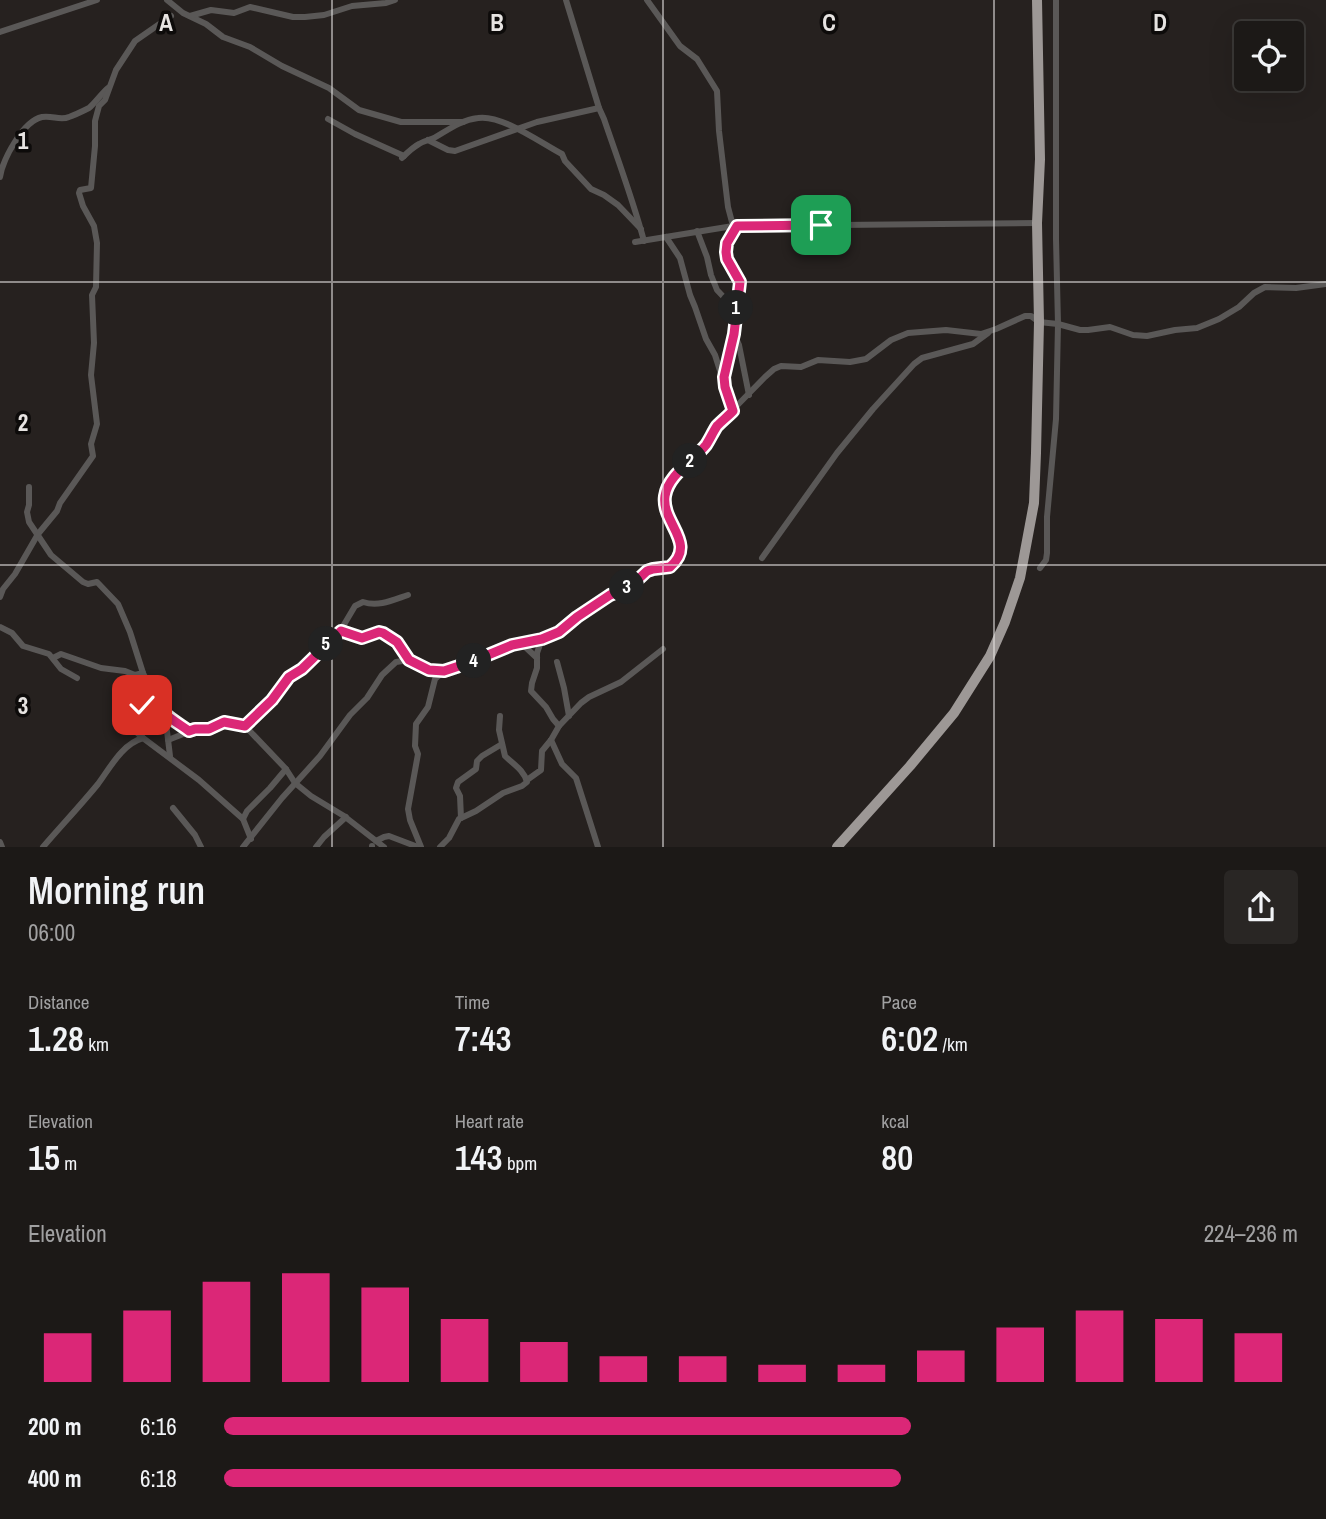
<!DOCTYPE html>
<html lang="en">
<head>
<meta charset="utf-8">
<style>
	body { margin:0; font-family:"Archivo Narrow",sans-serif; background:#292624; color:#f1f3f6; height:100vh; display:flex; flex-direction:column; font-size:26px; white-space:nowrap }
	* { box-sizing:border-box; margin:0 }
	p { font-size:23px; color:#a0a0a1 }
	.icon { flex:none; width:38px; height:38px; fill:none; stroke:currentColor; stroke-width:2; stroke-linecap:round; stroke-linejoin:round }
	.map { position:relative; height:847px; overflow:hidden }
	.details { display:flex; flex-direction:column; background:#1c1917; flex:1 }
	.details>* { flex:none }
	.tools { position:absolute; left:1234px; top:21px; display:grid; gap:14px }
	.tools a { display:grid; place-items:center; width:70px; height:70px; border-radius:7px; background:#1c1917; box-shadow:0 7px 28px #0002,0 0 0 2px #3a3836; font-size:35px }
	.pin { position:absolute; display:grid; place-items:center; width:60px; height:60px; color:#fff; margin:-30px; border-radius:14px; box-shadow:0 4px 10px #0006 }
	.km { position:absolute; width:35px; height:35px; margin:-18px; border-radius:50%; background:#222; color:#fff; font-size:19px; line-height:35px; text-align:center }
	.round { display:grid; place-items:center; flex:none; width:74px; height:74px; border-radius:7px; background:#292624 }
	.summary { display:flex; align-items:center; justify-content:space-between; height:119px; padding:0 28px }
	h1 { font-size:38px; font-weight:600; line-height:52px }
	.stats { display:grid; grid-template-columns:repeat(3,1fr); gap:10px; height:119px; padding:7px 28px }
	.stats div { display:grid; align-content:center }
	.stats b { font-size:35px; font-weight:600 }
	.stats small { font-size:19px; font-weight:400 }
	.stats p { font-size:19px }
	.chart { height:196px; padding:14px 28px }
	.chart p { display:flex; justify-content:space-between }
	.chart svg { width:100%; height:126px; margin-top:7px; stroke:#db2777; stroke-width:6 }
	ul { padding:0 28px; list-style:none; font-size:23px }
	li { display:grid; grid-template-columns:112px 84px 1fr; align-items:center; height:52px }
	li i { height:18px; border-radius:9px; background:#db2777 }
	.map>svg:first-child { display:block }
</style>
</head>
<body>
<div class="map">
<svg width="1326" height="847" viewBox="0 0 1326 847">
	<rect width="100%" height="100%" fill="#26211f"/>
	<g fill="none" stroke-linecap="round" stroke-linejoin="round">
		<g stroke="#5a5857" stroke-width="6">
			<polyline points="167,0 183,13 206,24 223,37 250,47 282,66 329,88 359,110 401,122 463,122"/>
			<path d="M566,0L599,108L604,119C618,160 633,200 644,241"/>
			<polyline points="647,0 680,46 697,59 717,91 719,131 728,207 733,226"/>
			<polyline points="190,16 211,10 234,13 250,7 293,17 305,17 324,15 352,6 386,3 395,0"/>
			<polyline points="0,32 97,0"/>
			<polyline points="328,119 355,134 404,156"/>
			<polyline points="428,140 448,150 455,151 537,122 599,108"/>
			<path d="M402,158C407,153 413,147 419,144C424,141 429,140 434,138C448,130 461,120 478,118C501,114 541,143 562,154L565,161L591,189L604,195L618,205L641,229"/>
			<path d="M0,177C3,159 23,121 42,117C52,115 60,121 69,117C75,115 83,111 89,108C96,102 101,94 108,88"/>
			<polyline points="697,231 707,257 711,275 717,290 736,310"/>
			<polyline points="666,237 680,258 690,295 695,307 706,339 715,355 723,380"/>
			<polyline points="635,242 733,226 1037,223"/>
			<polyline points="735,336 739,345 749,395"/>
			<polyline points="733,411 725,387 724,377 734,334 740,282 727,259 726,252 729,240 737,226"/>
			<polyline points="29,487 29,505 27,512 29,522 51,555 83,582 88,584 97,582 118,604 130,632 143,673 151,689 154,703 162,712 189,731"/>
			<polyline points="762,558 837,453 873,409 914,364 922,358 973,344 988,333"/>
			<polyline points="1040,568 1046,560 1047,553 1047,517 1056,419 1058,324 1056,239 1056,0"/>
			<polyline points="0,597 3,589 15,574 38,534 57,511 60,503 93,456 91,444 97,424 91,375 94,343 92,295 96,287 97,243 94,226 83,206 79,193 80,190 91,188 95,146 95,121 99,106 105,100 116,70 135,41 171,16"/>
			<polyline points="0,627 12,633 23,646 49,654 61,669 77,678"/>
			<polyline points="341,631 362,638 379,632 383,633 397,642 409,660"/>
			<polyline points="542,639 537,653 537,668 532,683 531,691 546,707 553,719 559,726"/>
			<polyline points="521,643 537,658"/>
			<polyline points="53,658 61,654 101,668 125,671 135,675 143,673"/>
			<polyline points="557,662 564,688 569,716"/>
			<polyline points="163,714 167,731 170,756"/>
			<polyline points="124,721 143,738 199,780 243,819 251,839"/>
			<polyline points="130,726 135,713 152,694"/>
			<path d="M245,726L272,700L289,677L302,669L339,633L355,606L363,602C379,607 393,600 408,595"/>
			<polyline points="168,740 196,729 210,729 224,722 245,726 286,769 295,783 311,796 344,816 384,847"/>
			<polyline points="551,740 562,764 576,778 598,847"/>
			<polyline points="527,780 541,770 542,751 551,740 559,726 581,703 589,697 621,682 663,649"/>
			<polyline points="173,808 195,835 201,847"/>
			<polyline points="461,818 460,796 456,788 458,782 476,769 477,761 482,756 502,744"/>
			<polyline points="243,819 247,811 270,788 286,769"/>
			<polyline points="376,841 384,837 389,836 418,847"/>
			<polyline points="0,842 2,847"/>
			<path d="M43,847C61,826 80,806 98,784C110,768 122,744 143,738"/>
			<polyline points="243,847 282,798 320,756 350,715 367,698 382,675 396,662 409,660 429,670 444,671 471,662 512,645 542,639 554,635 562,631 577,617 610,595 633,584 647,571 653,569 669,568 674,564 681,549 681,542 666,511 665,497 666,489 677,474 707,444 716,427 765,377 774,369 781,366 801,367 818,360 850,362 866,359 891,340 908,333 946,330 981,334 996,329 1025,316 1031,316 1039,322 1058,324 1080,330 1088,330 1110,327 1133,335 1147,336 1175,330 1197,328 1219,319 1239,307 1254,293 1265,287 1296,288 1326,284"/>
			<polyline points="316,847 324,837 346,817"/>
			<polyline points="372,847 372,846"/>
			<polyline points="421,847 410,820 408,809 418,754 415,746 416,724 428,707 435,679 444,671"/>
			<path d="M440,847L449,838L459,819L476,811L503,793L522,786L527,782C524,770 513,764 505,756L499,730L500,716"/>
		</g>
		<polyline stroke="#9d9896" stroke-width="10" points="837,847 910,766 954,713 990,656 1005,622 1020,578 1034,503 1036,453 1039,322 1037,223 1040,159 1037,0"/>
	</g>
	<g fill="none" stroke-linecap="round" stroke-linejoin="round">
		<defs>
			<path id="route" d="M142,705L152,694C157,712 175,721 189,731L195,729H209L224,722L245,726L272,700L289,677L302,669L341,631L362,638L379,632L383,633L397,642L409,660L429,670L444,671L471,662L512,645L542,639L559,632L577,617L610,595L631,586L647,571L653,569L670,567C698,543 661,523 665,496C668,475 693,461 706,445C710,439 713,432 717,426C722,421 728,416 733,411L725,387L724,377L734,334L740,282L727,259L726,252L727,243L737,226L821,225"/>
		</defs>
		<use href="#route" stroke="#fff" stroke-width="14"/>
		<use href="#route" stroke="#db2777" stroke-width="9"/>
	</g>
	<path fill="none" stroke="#e6e3e1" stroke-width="2" stroke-opacity="0.55" d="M332,0V847M663,0V847M994,0V847M0,282H1326M0,565H1326"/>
	<g font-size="23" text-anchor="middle" font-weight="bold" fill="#e6e3e1" stroke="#0d0b0a" stroke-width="7" stroke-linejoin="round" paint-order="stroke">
		<text x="166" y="31">A</text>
		<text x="497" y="31">B</text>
		<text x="829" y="31">C</text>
		<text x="1160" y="31">D</text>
		<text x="23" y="149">1</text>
		<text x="23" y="431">2</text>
		<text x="23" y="714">3</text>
	</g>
</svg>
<div class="tools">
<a><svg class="icon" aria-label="locate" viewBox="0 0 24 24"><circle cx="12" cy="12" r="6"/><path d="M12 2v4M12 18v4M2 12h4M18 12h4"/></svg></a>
</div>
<div class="pin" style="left:821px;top:225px;background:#1e9e55"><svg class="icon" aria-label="arrive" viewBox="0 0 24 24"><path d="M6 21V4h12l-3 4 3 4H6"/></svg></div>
<div class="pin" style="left:142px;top:705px;background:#d93025"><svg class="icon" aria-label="check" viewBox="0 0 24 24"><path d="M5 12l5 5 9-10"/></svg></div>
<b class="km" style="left:736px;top:308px">1</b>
<b class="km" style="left:690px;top:461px">2</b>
<b class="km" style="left:627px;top:587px">3</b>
<b class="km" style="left:474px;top:661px">4</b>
<b class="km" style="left:326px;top:644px">5</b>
</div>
<section class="details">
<div class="summary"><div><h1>Morning run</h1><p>06:00</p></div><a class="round"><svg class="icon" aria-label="share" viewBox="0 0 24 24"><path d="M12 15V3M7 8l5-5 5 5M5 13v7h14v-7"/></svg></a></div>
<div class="stats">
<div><p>Distance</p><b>1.28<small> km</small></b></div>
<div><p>Time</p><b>7:43</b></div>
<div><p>Pace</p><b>6:02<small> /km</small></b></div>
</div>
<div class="stats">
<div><p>Elevation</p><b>15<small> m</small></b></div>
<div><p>Heart rate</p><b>143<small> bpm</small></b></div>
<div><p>kcal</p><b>80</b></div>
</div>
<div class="chart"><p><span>Elevation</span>224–236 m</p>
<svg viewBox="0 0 160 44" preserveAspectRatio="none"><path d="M5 44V27M15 44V19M25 44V9M35 44V6M45 44V11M55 44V22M65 44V30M75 44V35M85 44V35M95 44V38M105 44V38M115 44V33M125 44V25M135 44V19M145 44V22M155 44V27"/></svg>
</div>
<ul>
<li><b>200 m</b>6:16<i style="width:64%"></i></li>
<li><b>400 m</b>6:18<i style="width:63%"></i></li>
</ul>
</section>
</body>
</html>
